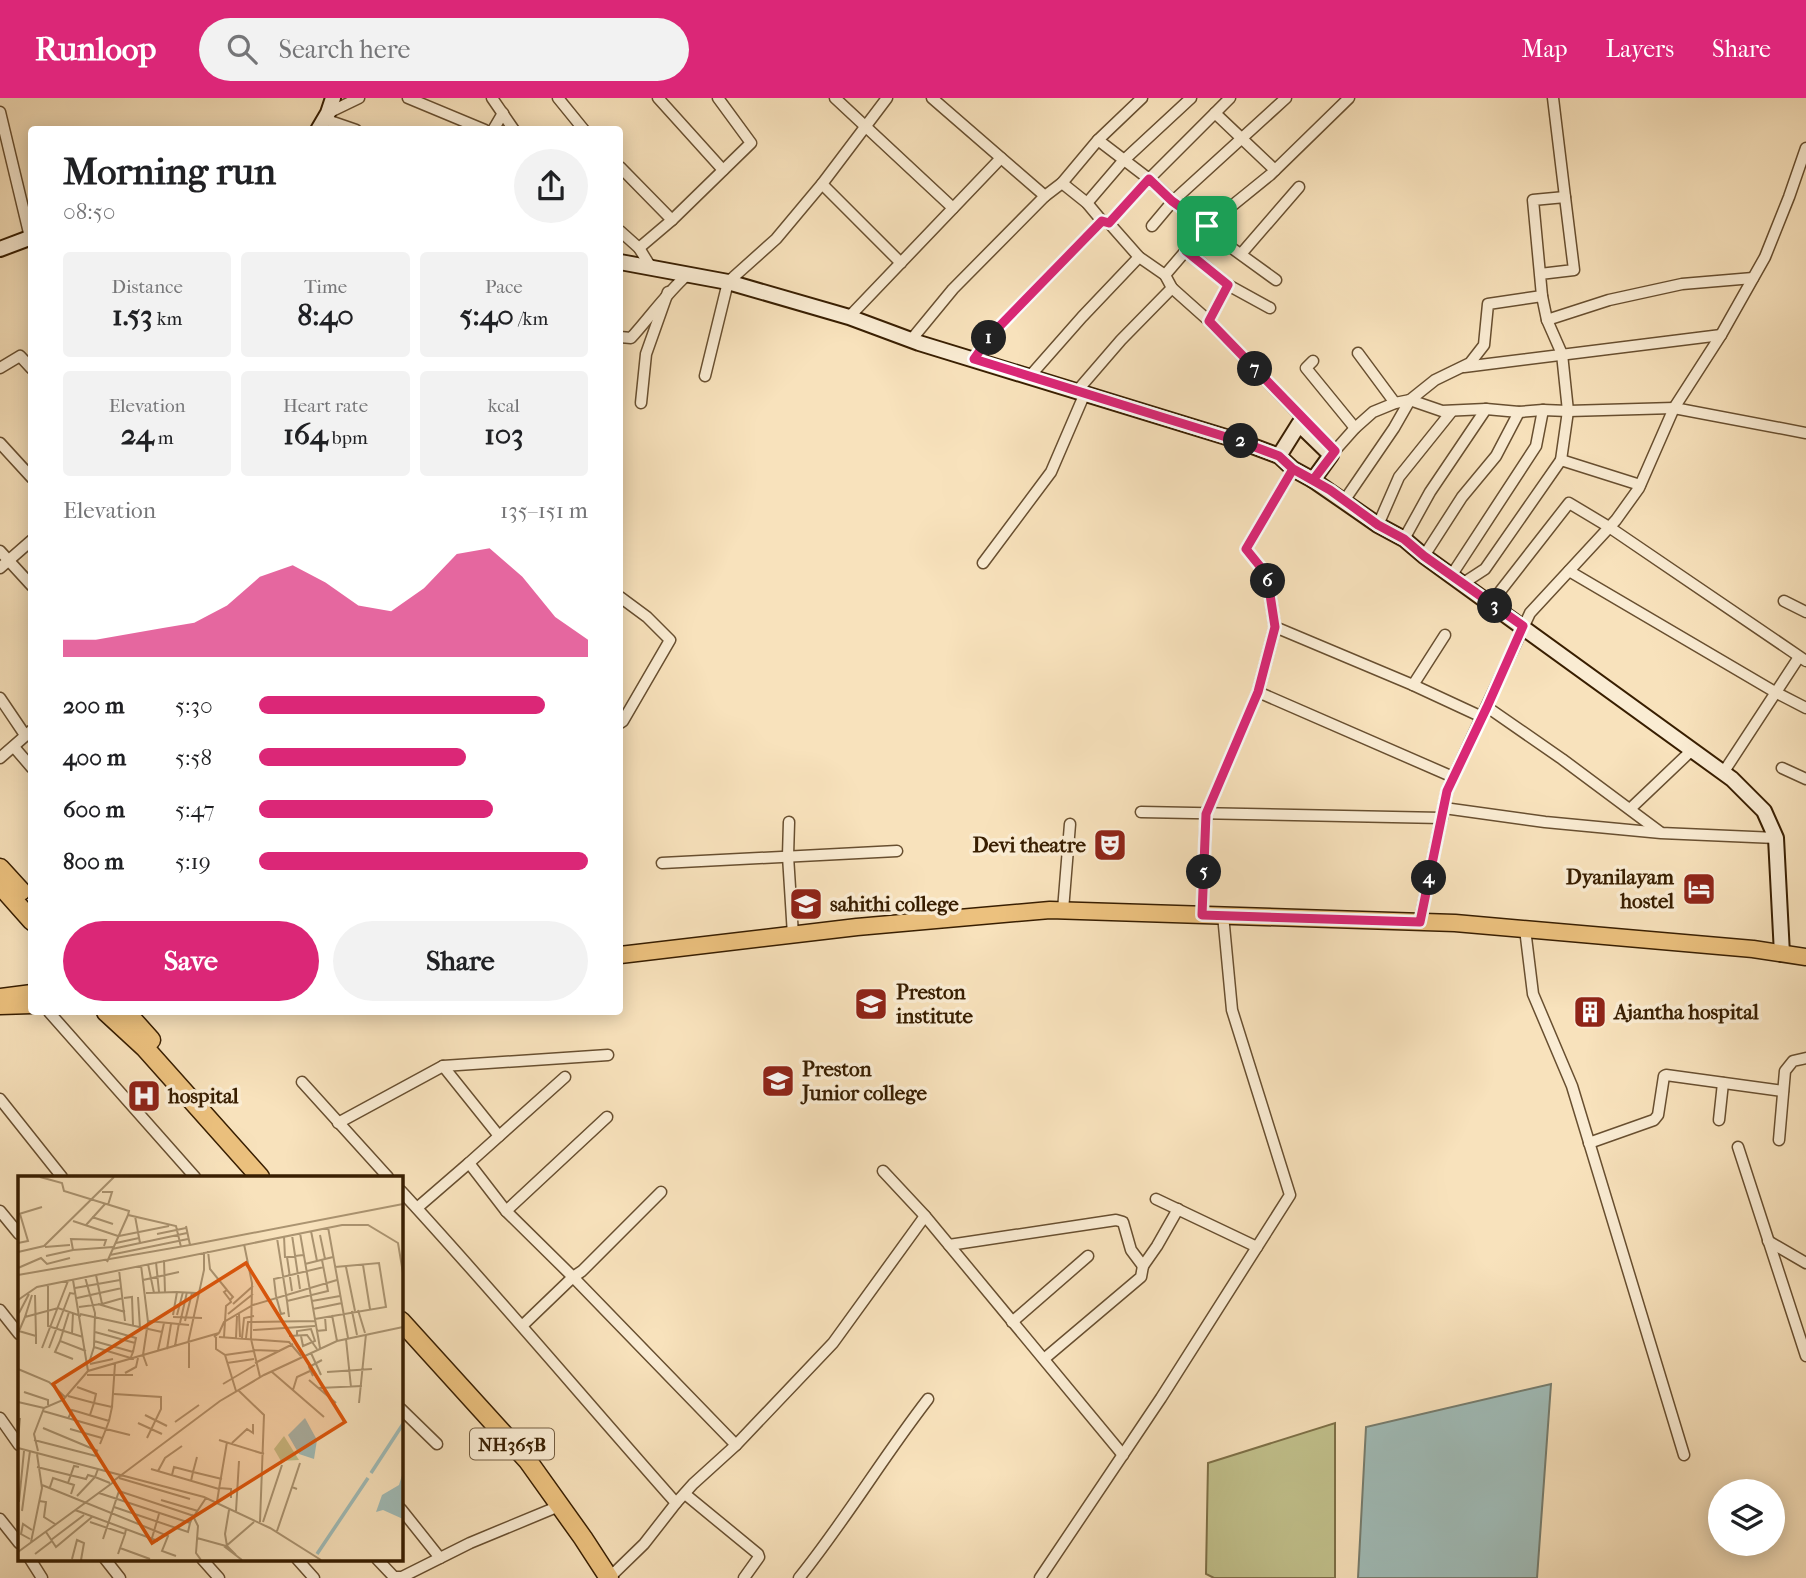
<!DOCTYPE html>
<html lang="en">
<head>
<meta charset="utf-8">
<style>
	body { margin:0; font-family:"IM FELL French Canon",serif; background:#f2f2f2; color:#202124; height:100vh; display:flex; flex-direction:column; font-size:26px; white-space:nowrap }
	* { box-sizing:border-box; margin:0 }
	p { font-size:23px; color:#757577 }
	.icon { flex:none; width:38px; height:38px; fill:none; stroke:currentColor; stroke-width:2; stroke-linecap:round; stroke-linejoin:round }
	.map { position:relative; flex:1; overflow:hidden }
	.drawer { position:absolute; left:28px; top:28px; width:595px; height:889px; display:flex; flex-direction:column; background:#fff; border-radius:7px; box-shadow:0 4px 18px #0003 }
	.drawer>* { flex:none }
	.tools { position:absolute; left:1708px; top:1381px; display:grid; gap:14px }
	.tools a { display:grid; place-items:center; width:77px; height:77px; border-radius:50%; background:#fff; box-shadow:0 4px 18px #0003; font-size:35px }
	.pin { position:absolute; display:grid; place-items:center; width:60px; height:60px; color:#fff; margin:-30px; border-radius:14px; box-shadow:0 4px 10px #0006 }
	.km { position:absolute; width:35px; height:35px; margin:-18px; border-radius:50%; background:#222; color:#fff; font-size:19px; line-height:35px; text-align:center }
	.round { display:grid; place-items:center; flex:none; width:74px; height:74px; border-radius:37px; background:#f2f2f2 }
	.overview { display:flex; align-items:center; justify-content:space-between; height:119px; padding:0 35px }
	h1 { font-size:38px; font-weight:700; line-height:52px }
	.stats { display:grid; grid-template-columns:repeat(3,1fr); gap:10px; height:119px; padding:7px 35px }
	.stats div { display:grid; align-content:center; border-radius:7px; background:#f2f2f2; text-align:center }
	.stats b { font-size:30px; font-weight:700 }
	.stats small { font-size:19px; font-weight:400 }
	.stats p { font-size:19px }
	.chart { height:196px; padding:14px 35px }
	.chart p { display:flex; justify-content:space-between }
	.chart svg { width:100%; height:126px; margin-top:7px; fill:#db2777; opacity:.7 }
	.cta { display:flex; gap:14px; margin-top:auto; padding:14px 35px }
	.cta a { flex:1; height:80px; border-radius:42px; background:#db2777; color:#fff; font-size:28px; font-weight:700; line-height:80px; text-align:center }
	.cta a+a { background:#f2f2f2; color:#202124 }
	ul { padding:0 35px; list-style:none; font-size:23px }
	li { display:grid; grid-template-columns:112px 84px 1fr; align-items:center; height:52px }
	li i { height:18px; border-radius:9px; background:#db2777 }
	header { display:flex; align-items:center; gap:42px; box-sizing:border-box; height:98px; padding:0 35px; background:#db2777; color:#fff }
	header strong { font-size:33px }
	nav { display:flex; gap:38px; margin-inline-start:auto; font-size:24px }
	.search { width:490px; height:63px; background:#f2f2f2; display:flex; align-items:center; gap:18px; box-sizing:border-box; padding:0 24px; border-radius:38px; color:#757577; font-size:26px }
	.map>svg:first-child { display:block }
</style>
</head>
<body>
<header>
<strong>Runloop</strong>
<div class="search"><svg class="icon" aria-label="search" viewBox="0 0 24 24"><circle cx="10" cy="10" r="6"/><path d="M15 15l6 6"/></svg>Search here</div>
<nav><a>Map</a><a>Layers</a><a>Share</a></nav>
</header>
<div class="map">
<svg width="1806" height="1480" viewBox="0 0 1806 1480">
	<rect width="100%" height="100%" fill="#f8e2bc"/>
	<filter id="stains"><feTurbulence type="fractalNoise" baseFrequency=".00286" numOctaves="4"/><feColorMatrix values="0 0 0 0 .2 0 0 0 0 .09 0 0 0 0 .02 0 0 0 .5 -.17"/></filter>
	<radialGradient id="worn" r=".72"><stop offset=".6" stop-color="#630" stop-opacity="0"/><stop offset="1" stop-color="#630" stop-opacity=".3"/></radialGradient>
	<polygon fill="#c2c28d" stroke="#7d7047" stroke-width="2" points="1335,1325 1335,1480 1214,1480 1206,1476 1208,1365"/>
	<polygon fill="#a0bcb8" stroke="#767d6f" stroke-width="2" points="1551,1286 1537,1480 1358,1480 1366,1329"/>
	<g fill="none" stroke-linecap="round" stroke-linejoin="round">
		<defs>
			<g id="street">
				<polyline points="408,0 485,32"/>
				<polyline points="492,0 514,32"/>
				<polyline points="558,0 584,32"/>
				<polyline points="658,0 723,72"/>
				<polyline points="835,0 953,110"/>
				<polyline points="932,0 1045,98 1062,85 1087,105 1102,123 1109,125 1139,159 1165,177"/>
				<polyline points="1553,0 1565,99"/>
				<polyline points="0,14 30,139"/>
				<polyline points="328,15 359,0"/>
				<polyline points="1215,15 1275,72"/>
				<polyline points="324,21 356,32"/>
				<polyline points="493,32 503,15"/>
				<polyline points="1098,42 1142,0"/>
				<polyline points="620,69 672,122 639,150"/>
				<polyline points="1062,85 1098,42 1149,81 1173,103 1207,128 1229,148 1276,182"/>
				<polyline points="822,86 901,165"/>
				<polyline points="1087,105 1123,63 1191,0"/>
				<polyline points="672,122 751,45 718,0"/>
				<polyline points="1109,125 1149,81 1230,0"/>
				<polyline points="1152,128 1173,103 1286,0"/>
				<polyline points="620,133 639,150 652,171"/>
				<polyline points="1187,153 1228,187 1270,210"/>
				<polyline points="1241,156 1299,89"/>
				<polyline points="1172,190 1209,223 1228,187"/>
				<polyline points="1542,198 1547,222 1562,256 1568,313 1561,362"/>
				<polyline points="849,219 1001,60"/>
				<polyline points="1547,222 1609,202 1682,186 1753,180"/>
				<polyline points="1209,223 1310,328"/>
				<path d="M620,239L631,240C650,219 666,196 687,177"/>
				<polyline points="911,242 953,191 1045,98"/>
				<polyline points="1358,255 1395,305"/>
				<polyline points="974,262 991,237 1102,123"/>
				<polyline points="1313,263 1306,270 1355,330"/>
				<polyline points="1464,269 1721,237"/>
				<polyline points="0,270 20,258 32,271"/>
				<polyline points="705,278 728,184 776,141 822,86 887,0"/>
				<polyline points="1030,278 1082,219 1139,159"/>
				<polyline points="1077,293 1121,242 1172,190 1165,177 1207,128 1270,77 1349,0"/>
				<polyline points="641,305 646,256 668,194"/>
				<polyline points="0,345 32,380"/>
				<polyline points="1331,357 1355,330 1373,314 1395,305 1410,302 1442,313 1486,311 1519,314 1543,312 1568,313 1674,310 1806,335"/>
				<polyline points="1344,403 1394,330 1410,302 1435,282 1470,265 1484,247 1488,206 1542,198 1533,102 1565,99 1574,172 1540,176"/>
				<polyline points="1378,427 1399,379 1452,313"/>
				<polyline points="1404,441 1430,394 1486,311"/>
				<polyline points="0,453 32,488"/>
				<polyline points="1424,458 1462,399 1496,358 1519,314"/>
				<polyline points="983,465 1051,374 1085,295"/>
				<polyline points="0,470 32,442"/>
				<polyline points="1569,473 1775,594 1806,610"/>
				<polyline points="1451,478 1536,348 1543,312"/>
				<polyline points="1462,486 1485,471 1561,362 1640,387"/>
				<polyline points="620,499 647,519 670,542 623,623 620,625"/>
				<polyline points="1784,503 1806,514"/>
				<polyline points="1491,505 1569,405 1609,429 1806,563"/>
				<polyline points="1275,529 1413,587 1482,619"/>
				<polyline points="1413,587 1445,537"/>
				<polyline points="1258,594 1453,679"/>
				<polyline points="0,600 25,637"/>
				<polyline points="1487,609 1562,661 1660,734"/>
				<polyline points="14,649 32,670"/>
				<polyline points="0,660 32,632"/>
				<polyline points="1782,670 1806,681"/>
				<polyline points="1723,675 1799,559"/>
				<polyline points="1444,710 1545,724 1661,735 1776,740"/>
				<polyline points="1630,711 1692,652"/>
				<polyline points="1141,714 1442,720"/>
				<polyline points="789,724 788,758 793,837"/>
				<polyline points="662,765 897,753"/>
				<polyline points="1063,812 1070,726"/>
				<polyline points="1202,816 1206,716 1258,594 1275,529 1267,477 1246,451 1293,371"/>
				<polyline points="1420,823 1447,693 1530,515 1616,422 1639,390 1674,310 1721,237 1765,159 1789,99 1806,50"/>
				<polyline points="1525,831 1533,896 1572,988 1684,1357"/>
				<polyline points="49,914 195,1079"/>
				<polyline points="443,968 499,1038"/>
				<polyline points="302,984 388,1079"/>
				<polyline points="0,1001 62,1079"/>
				<polyline points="1719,1022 1723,985"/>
				<polyline points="338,1025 443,968 608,957"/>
				<polyline points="1779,1042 1785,973 1793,963 1806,960"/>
				<polyline points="1589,1045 1654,1022 1658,1017 1664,978 1666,977 1783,993"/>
				<polyline points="1738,1049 1806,1258"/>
				<polyline points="469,1065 565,979"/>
				<polyline points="883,1073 925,1118 1123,1357"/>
				<path d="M401,1093C495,1195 584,1301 676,1405L644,1446L609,1480"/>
				<polyline points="1156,1101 1257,1149"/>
				<polyline points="417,1110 469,1065 506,1113 573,1179 582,1173 661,1094"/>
				<polyline points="0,1113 19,1136"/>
				<polyline points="506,1113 607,1019"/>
				<polyline points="1768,1143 1806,1165"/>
				<polyline points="949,1147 1116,1122 1123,1124 1131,1152 1143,1168 1157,1148 1178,1111"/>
				<polyline points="0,1212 19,1236"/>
				<polyline points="1012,1224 1088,1158"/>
				<polyline points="522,1228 573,1179 736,1347"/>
				<polyline points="1044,1261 1141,1179 1143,1168"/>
				<polyline points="401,1311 437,1346"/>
				<polyline points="0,1320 19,1347"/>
				<polyline points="685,1396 758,1456 759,1459 744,1480"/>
				<polyline points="676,1405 693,1386 736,1347 833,1245 925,1118"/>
				<polyline points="401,1411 440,1460"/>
				<polyline points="0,1421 19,1445"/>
				<polyline points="30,1461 42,1480"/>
				<polyline points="105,1461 120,1480"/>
				<polyline points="202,1461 219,1480"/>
				<polyline points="297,1461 314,1480"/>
				<polyline points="377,1461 394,1479 402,1479 470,1445 552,1411"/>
				<path d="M799,1480C845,1423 883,1359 928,1301"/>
				<polyline points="1040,1480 1161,1300 1290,1097 1232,912 1223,817"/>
			</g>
			<g id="secondary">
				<polyline points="318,32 328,15 333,0"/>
				<polyline points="0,151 32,139"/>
				<polyline points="620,164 728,184 849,219 919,245 1239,343 1279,358 1293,371 1313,382 1331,357 1299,326 1279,358"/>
				<polyline points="1313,382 1378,427 1404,441 1424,458 1732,681 1764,713 1776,740 1782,856"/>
			</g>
			<g id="primary">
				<polyline points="620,857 857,829 1050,812 1455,825 1753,851 1806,859"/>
				<polyline points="0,899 32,895"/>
				<polyline points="0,908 32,907"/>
			</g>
			<g id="highway">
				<polyline points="0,770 21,793"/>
				<polyline points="0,787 32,823"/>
				<polyline points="106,914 145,950 260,1079"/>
				<polyline points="126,914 151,942"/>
				<polyline points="401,1223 528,1363 583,1440 609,1480"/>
			</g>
		</defs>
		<use href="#street" stroke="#684f30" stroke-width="13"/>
		<use href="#secondary" stroke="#381e01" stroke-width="18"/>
		<use href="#primary" stroke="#381e01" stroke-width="19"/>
		<use href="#highway" stroke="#381e01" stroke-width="21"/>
		<use href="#street" stroke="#faecd3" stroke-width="10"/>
		<use href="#secondary" stroke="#faecd3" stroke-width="14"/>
		<use href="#primary" stroke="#ecc17e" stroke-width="16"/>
		<use href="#highway" stroke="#ecc17e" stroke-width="18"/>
	</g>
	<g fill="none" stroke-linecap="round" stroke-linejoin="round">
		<defs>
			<polyline id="route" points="1207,128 1172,103 1149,81 1109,125 1102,123 991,237 974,261 1239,343 1279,358 1293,371 1330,392 1378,427 1404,441 1424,458 1523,528 1487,609 1447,693 1420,824 1202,817 1206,716 1258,594 1275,529 1267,477 1246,451 1293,371 1313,382 1335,353 1209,223 1228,187 1186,153 1207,128"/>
		</defs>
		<use href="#route" stroke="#fff" stroke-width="14"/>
		<use href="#route" stroke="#db2777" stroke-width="9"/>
	</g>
	<defs>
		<symbol id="theatre-square" viewBox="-11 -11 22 22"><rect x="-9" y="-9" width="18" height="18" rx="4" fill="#8f2418" stroke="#faecd3"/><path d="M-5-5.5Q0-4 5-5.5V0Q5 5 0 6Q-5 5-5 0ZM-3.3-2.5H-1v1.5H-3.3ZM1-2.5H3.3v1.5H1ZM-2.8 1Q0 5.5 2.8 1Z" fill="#fff"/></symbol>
		<symbol id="hotel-square" viewBox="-11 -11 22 22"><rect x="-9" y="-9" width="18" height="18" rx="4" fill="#8f2418" stroke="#faecd3"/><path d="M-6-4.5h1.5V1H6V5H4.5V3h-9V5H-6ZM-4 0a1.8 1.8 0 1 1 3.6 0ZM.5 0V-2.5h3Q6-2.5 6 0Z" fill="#fff"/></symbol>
		<symbol id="university-square" viewBox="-11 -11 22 22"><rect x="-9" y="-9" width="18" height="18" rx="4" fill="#8f2418" stroke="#faecd3"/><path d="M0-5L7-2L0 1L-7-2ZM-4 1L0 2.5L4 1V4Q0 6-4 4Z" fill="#fff"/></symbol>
		<symbol id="building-square" viewBox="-11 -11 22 22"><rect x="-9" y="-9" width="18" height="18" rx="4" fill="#8f2418" stroke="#faecd3"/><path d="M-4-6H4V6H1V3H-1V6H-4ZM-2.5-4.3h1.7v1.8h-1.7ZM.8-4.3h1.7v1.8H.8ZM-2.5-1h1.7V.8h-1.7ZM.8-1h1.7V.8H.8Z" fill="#fff"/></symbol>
		<symbol id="hospital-square" viewBox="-11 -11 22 22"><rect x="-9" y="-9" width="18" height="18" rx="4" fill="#8f2418" stroke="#faecd3"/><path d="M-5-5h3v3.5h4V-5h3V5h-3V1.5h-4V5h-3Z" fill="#fff"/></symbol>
	</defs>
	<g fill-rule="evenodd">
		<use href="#theatre-square" x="1091" y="728" width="38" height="38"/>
		<use href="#hotel-square" x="1680" y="772" width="38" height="38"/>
		<use href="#university-square" x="787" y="787" width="38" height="38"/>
		<use href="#university-square" x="852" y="887" width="38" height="38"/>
		<use href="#building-square" x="1571" y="895" width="38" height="38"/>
		<use href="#university-square" x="759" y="964" width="38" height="38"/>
		<use href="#hospital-square" x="125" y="979" width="38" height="38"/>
	</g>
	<g text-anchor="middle" stroke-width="7" stroke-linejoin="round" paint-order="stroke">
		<rect fill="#faecd3" stroke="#725c40" stroke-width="2" x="470" y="1330.5" width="84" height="31" rx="5"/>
		<g font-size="19" font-weight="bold" fill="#381e01">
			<text x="512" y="1353">NH365B</text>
		</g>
		<g font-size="21" font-weight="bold" fill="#381e01" stroke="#faecd3" text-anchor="start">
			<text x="1086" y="754" text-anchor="end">Devi theatre</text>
			<text x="1674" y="786" text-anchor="end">Dyanilayam<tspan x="1674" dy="24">hostel</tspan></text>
			<text x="830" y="813">sahithi college</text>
			<text x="896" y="901">Preston<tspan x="896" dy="24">institute</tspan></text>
			<text x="1614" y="921">Ajantha hospital</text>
			<text x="802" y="978">Preston<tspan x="802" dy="24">Junior college</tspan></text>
			<text x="168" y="1005">hospital</text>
		</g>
	</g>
	<g transform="translate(18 1078)">
		<rect width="385" height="385" fill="#f8e2bc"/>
		<path d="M266,260L281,284L263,285L256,273Z" fill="#c2c28d"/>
		<path d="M287,242L299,264L296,283L281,278L270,259ZM385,296V343L365,334L358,336L364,319L381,309Z" fill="#a0bcb8"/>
		<path fill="none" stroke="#a0bcb8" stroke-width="3.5" d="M353,297L385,248M299,378L350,302"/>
		<path fill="none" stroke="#ab9471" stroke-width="2" d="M22,1L44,7L46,15L111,35L110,39M84,16H94L90,29M1,38L24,31M117,40L122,67M74,41L95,48M55,45L100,60M68,49L87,28M310,51L330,162M293,55L299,85M282,57L302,172M139,58L168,52M274,59L282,113M302,59L307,83M101,60L151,50M266,60L267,82M259,62L269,125M0,67L10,65L2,38M98,67L121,62M226,68L234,107L233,163L242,201M172,69L385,28M86,70L88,64L53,63L55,74L95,71M27,71L52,69M94,73L169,57M190,75L192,93L209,114M0,76L26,70L96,1M92,79L170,63M28,80L55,74M146,84L147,116M89,86L110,39L158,50L163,71M138,86L141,116M130,88L136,117M287,88L315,81M123,89L130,146L125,179L129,190M345,89L352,133M328,91L337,135M0,92L23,82L29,88L52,82M101,94L107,145M0,99L172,69L168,50M67,101L77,137L76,171M55,104L70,195M125,104L161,96M30,108V150L65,161M57,112L102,104M274,115L269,81L285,79M128,117L159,116M14,119L7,141L40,132L63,140M17,119L18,160M258,120L256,103L306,91M258,120L263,138L267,137M120,121L122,152M59,122L104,112M106,122L114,121L115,149M0,124L19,111L324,49H350L380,67L385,97M294,125L322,120M80,128L107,136M84,128L105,122M215,128L235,110M61,131L84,128L78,99M295,133L324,127M340,134L347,157M334,135L339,159M51,136L42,165L68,175M1,137L11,118M62,138L144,156M210,138L235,118M221,138L222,161M155,139L159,116L179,117M159,139L165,116M314,139L319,165M7,141L1,155L18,160V168M155,141L184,142M271,141L269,125L310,115L304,84M297,143L368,131L361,87L317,91M130,145L171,149M167,145L174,117M162,147L169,116M90,154L118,162L115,176M235,154L297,150M298,155L308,154L307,141M77,156L117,167M201,157L206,146L235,129L319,104M54,158L55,137M279,159V155L293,153L297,165L285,170L283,160M271,160L289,159L299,173M198,161V173L207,179L218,215M201,161L271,166L283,180M206,161L208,130L213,126L212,124L206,116L209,114L215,121L212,124M218,162L219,140M224,162L226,142L236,140M228,162L230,146L297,145M328,163L333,211M42,165L37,176L55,183M76,165L115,176L113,181M170,167L186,94V76M171,167V192M157,170L161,147M24,172L50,105M31,172L52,117L58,118M149,173L153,148M140,174L146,147M235,174L262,175M293,177L303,199M207,179L235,175M71,187L76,171L116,183M209,187L236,183M237,187L275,168M72,188L95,183M0,193L31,206L47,221M254,196L306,241M309,196L354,193M107,197L118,191L120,182M69,199H115M295,200L291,191L304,184M291,204L318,227M205,208L237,189M301,212L344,210M220,214L246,239L242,346M275,214L279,201L292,195M6,216L30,224V229M96,218L143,221V233L129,262M50,220L76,227L78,218L59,211M0,226L26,232M341,227L348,158M94,231L97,188M25,235L88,253L82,268M72,239L76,227L94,231L91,245M127,239L149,250M50,243L54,234L61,236L91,245L88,253L112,259M157,246L181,229M120,247L144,258M25,252L80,275M52,253L84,262M0,263L2,242M16,264L78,280M201,264L246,278M214,267L229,253L235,257V248M0,272L186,321L252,352L303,384M20,275L16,258L26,232L45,224L70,195L201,157L196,161M19,291L68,303L70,299L77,301L80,293M133,293L201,313L199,326M140,295L147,282L164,270M154,299L156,291L175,296L179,281M101,302L172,323M173,305L175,296L204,303M94,306L202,225L246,199L319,165L385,151M50,307L56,290L61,291M24,309L150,360L144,375L158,380M32,311L35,302L56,309L53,318M274,311L282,287M201,312L213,313V322M201,313L209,266M81,317L172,347L175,340L180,350L178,377L183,384M59,320L77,301L92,307M143,324L180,335M21,325L28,326L26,341L37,348M1,326L6,275M96,331L170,356L172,347M57,334L140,365M211,334L207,358L209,370L218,379M4,335L12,275M218,335L221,285M72,346L107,358L108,353M245,346L264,289M259,355L274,311L279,313M28,356L38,371L74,341M134,362L141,338M179,362L208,370M12,363L3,358L5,348L14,354M85,363L101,315L176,340L188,322M33,364L66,339M13,366L24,312L19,278M102,372L132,383M0,376L97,305M17,378L34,365M100,378L107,358M54,383L59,364L66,367L63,384M224,384L207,371L236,346"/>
		<path fill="#df560b" fill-opacity="0.15" stroke="#df560b" stroke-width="3.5" d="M228,87L327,246L134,367L35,208Z"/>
		<rect width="385" height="385" fill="none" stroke="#381e01" stroke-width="3.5"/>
	</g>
	<rect width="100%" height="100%" filter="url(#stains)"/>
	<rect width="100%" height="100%" fill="url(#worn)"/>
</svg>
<div class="tools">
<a><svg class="icon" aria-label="layers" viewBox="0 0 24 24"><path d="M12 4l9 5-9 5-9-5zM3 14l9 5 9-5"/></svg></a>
</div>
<div class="pin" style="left:1207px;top:128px;background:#1e9e55"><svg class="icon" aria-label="arrive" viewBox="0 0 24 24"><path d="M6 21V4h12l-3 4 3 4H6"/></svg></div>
<b class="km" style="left:989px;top:240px">1</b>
<b class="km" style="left:1241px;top:343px">2</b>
<b class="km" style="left:1495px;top:508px">3</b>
<b class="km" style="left:1429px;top:780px">4</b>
<b class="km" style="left:1204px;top:774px">5</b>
<b class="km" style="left:1268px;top:483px">6</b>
<b class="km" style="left:1255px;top:271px">7</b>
<section class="drawer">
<div class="overview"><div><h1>Morning run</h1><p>08:50</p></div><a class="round"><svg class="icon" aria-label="share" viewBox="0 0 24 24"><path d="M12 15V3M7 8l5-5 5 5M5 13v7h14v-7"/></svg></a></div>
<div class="stats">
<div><p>Distance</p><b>1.53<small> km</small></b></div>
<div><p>Time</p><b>8:40</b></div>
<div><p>Pace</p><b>5:40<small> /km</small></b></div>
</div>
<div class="stats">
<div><p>Elevation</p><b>24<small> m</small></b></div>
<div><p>Heart rate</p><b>164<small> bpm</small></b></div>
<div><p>kcal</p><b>103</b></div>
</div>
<div class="chart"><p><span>Elevation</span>135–151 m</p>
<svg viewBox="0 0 160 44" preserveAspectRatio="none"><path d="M0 44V38L10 38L20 36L30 34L40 32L50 26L60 16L70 12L80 18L90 26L100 28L110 20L120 8L130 6L140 16L150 30L160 38V44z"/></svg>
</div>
<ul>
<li><b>200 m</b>5:30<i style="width:87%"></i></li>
<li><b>400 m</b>5:58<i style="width:63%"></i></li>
<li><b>600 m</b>5:47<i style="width:71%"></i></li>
<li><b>800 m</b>5:19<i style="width:100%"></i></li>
</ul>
<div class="cta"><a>Save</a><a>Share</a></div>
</section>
</div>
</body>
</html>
